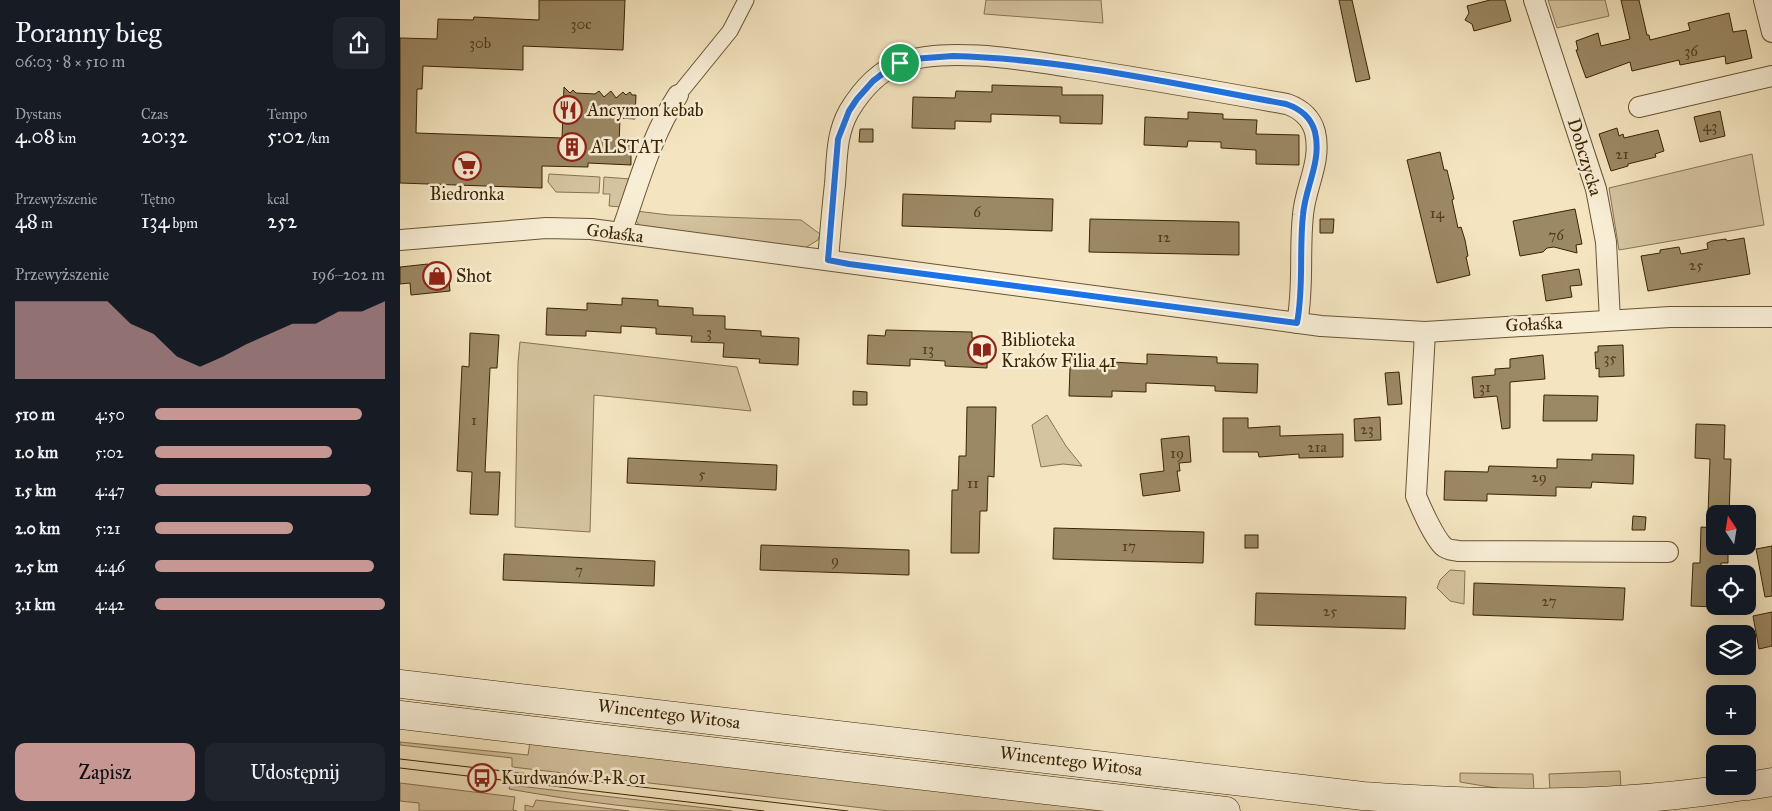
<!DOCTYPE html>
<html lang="pl">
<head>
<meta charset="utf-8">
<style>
	body { margin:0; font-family:"IM FELL Great Primer",serif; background:#20242c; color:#f1f3f6; height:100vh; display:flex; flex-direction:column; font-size:19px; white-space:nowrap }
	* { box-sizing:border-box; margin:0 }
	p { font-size:16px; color:#9ea1a6 }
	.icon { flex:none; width:28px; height:28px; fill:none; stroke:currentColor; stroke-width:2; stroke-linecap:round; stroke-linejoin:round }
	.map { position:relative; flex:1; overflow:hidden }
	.side { display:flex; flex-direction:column; background:#171b24; width:400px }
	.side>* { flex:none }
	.needle { width:32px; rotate:348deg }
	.buttons { position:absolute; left:1306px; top:505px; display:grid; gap:10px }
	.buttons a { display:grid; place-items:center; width:50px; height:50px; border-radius:10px; background:#171b24; box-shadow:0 5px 20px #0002; font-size:25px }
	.pin { position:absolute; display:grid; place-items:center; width:42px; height:42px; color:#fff; margin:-21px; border:2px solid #fff; border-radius:50%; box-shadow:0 1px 5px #0007 }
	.round { display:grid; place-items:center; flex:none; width:52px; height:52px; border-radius:10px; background:#20242c }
	.head { display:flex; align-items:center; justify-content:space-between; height:85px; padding:0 15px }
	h1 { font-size:28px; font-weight:600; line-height:38px }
	.metrics { display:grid; grid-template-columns:repeat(3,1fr); gap:8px; height:85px; padding:5px 15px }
	.metrics div { display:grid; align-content:center }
	.metrics b { font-size:21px; font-weight:600 }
	.metrics small { font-size:14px; font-weight:400 }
	.metrics p { font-size:14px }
	.chart { height:140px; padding:10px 15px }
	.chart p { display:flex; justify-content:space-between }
	.chart svg { width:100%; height:90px; margin-top:5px; fill:#c59692; opacity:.7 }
	.cta { display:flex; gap:10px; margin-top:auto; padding:10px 15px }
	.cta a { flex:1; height:58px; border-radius:10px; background:#c59692; color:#111; font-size:20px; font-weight:600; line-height:58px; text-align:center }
	.cta a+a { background:#20242c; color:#f1f3f6 }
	ul { padding:0 15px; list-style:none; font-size:16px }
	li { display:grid; grid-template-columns:80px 60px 1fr; align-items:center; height:38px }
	li i { height:12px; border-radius:6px; background:#c59692 }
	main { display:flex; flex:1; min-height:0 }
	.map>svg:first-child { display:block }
</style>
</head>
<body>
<main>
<section class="side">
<div class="head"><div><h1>Poranny bieg</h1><p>06:03 · 8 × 510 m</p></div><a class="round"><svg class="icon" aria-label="share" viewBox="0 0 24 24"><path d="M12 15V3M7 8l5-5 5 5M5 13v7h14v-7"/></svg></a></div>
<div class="metrics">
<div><p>Dystans</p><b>4.08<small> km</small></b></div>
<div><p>Czas</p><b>20:32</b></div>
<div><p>Tempo</p><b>5:02<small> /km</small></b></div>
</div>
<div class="metrics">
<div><p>Przewyższenie</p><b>48<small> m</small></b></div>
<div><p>Tętno</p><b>134<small> bpm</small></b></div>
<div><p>kcal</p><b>252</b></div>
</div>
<div class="chart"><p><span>Przewyższenie</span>196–202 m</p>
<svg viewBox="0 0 160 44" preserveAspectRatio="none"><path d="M0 44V6L10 6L20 6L30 6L40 6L50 17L60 22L70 33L80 38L90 33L100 27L110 22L120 17L130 17L140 11L150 11L160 6V44z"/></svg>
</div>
<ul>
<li><b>510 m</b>4:50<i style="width:90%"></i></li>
<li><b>1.0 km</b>5:02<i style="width:77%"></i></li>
<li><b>1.5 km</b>4:47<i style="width:94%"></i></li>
<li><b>2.0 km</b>5:21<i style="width:60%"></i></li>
<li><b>2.5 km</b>4:46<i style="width:95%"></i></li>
<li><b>3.1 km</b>4:42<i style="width:100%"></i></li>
</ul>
<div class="cta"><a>Zapisz</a><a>Udostępnij</a></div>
</section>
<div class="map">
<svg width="1372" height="811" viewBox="0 0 1372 811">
	<rect width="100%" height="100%" fill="#f4e5c0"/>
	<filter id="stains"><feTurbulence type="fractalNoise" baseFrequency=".004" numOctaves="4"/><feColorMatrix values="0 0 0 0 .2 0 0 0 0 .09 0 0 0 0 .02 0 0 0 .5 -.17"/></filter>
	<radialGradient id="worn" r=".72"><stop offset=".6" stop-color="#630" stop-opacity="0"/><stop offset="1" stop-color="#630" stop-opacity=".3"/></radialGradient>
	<g fill="#d5c4a0" stroke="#887450">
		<polygon points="586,0 701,0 703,23 584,14"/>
		<polygon points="1148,0 1205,0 1209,16 1157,28"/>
		<polygon points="1352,154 1364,225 1219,250 1209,188"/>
		<polygon points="149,174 200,177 199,193 156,192 148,182"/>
		<polygon points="204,177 231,179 222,207 209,206 210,194 203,194"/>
		<polygon points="236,211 269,215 401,220 420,234 418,240 405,248 241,227 235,220"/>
		<polygon points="120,342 337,367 351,411 194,395 190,532 115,527 118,363"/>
		<polygon points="647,415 666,446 682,466 663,464 641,467 632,425"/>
		<polygon points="1050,570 1065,571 1064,604 1050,601 1037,588 1040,580"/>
		<polygon points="0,742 128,755 130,742 732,811 489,811 112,767 112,758 0,745"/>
		<polygon points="1220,771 1221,788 1150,791 1149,774"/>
		<polygon points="1060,773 1133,774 1134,791 1114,791 1060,782"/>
		<polygon points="0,783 115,797 113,810 117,811 19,811 19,803 0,801"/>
		<path d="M110,785L332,811C314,811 296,811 278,811C222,807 165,799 109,789Z"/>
		<polygon points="136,800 229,811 125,811 125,805 133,807"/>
	</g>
	<g fill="#9b8864" stroke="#3b2401">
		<polygon points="139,0 225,0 223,50 123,46 123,70 23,66 22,89 17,89 16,133 162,138 164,87 170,93 173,90 176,93 195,94 199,91 204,97 211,91 216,98 223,92 226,95 230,92 232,95 236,95 235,119 220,118 219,145 231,145 231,165 188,163 188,167 142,166 142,188 0,183 0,38 37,39 38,19 73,20 74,17 139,20"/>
		<polygon points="939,0 952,0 970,79 956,82"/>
		<polygon points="1090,0 1105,0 1111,21 1074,31 1072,24 1065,20 1069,13 1067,6"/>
		<polygon points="1221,0 1239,0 1247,35 1249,35 1250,40 1290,30 1288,23 1329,13 1333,32 1346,30 1352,58 1326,64 1325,56 1280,65 1279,60 1232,71 1230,62 1186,78 1176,50 1178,50 1176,41 1198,33 1201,46 1230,39"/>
		<polygon points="592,85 662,87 662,95 703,95 702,124 660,123 660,116 591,114 591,122 555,121 555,129 512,128 513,97 555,98 556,91 592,92"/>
		<polygon points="1320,111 1325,136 1300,142 1294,117"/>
		<polygon points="788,112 823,114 823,119 857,120 856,134 899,135 899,165 856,164 856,150 821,148 821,142 788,141 787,147 744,145 745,117 788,119"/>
		<polygon points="1217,128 1219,136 1223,134 1224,138 1258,130 1264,151 1255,154 1256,157 1228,164 1228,166 1211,171 1199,134"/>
		<polygon points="460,129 473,129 473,142 459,142"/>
		<polygon points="1040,152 1044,170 1047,170 1054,199 1052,200 1058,228 1061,227 1065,240 1068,256 1066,257 1070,275 1037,283 1007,160"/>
		<polygon points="503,194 653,199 652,231 502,226"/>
		<polygon points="1175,209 1182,244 1176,245 1177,253 1154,247 1147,248 1143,252 1120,256 1113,221"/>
		<polygon points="690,219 839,222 839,255 689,252"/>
		<polygon points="920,219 934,219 933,233 920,233"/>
		<polygon points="1344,238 1350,274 1248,291 1241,256 1260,253 1260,250 1279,247 1281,254 1308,249 1307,243 1312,241 1326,239 1327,241"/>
		<polygon points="28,264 30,272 48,270 50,291 11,295 10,283 0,284 0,267"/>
		<polygon points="1179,269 1182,285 1170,286 1172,297 1146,301 1142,275"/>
		<polygon points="222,298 258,300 258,306 293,308 293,315 325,316 325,329 361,331 361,336 399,338 398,365 359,363 360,359 323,357 324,343 291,342 292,336 256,334 256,328 221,326 221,333 186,331 186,336 146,335 147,308 187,310 187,303 222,305"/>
		<polygon points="486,330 572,332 572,338 588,338 587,368 545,366 545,361 510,359 510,366 467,364 468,335 485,336"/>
		<polygon points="70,333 99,335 97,368 90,368 85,472 100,472 98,515 70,514 72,472 57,471 62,366 69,367"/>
		<polygon points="1223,345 1224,376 1199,377 1199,368 1196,369 1195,352 1198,352 1198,346"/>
		<polygon points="747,354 817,357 817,363 858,364 857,393 815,391 815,386 746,383 746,392 712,391 712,397 669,396 670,367 712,369 712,362 747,364"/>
		<polygon points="1143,355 1145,379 1110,382 1110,428 1102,429 1097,396 1074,398 1072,377 1095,375 1095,369 1110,368 1110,359"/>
		<polygon points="999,372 1002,404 988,405 985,373"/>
		<polygon points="453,391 467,392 467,405 453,405"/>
		<polygon points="1144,395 1198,396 1197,421 1143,421"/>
		<polygon points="567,407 596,407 594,477 588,476 587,511 580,511 579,553 551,553 552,490 558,490 559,456 566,456"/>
		<polygon points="980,417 981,440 955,441 954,419"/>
		<polygon points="823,418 848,418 848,428 880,426 880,436 943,434 943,457 899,458 899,454 859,457 858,452 823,452"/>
		<polygon points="1296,424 1325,425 1324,459 1331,459 1329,514 1308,514 1310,459 1295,458"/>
		<polygon points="789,436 791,462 779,463 780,471 777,471 780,491 743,496 740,474 764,471 761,439"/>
		<polygon points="1192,454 1234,455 1233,484 1192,482 1191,488 1156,487 1156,496 1087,494 1087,501 1044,500 1045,471 1088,472 1089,466 1157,468 1157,459 1192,460"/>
		<polygon points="228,458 377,465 376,490 227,483"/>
		<polygon points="1233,516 1246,517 1245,530 1232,530"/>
		<polygon points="1301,527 1315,528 1315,546 1328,546 1328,563 1321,563 1321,574 1315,574 1315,607 1291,606 1293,563 1300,563"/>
		<polygon points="654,528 804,532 803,563 653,559"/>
		<rect x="845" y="535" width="13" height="13"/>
		<polygon points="361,545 509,550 509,575 360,570"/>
		<polygon points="1372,546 1372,596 1365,597 1356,549"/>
		<polygon points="104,554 255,561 254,586 103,580"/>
		<polygon points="1074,583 1225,588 1223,620 1073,615"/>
		<polygon points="856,593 1006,597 1005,629 855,625"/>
		<polygon points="1372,612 1372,646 1359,649 1353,616"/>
	</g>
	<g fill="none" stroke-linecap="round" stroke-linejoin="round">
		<defs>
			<polyline id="pedestrian" points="278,95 330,31 346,0"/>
			<g id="minor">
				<polyline points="1134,0 1196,189 1206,242 1210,320"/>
				<polyline points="1364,0 1372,32"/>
				<polyline points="1239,107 1372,76"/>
				<path d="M221,233C238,186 250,138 278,95"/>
				<polyline points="0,240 146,228 191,229 921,326 1025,332 1270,317 1372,317"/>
				<path d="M428,260C430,235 432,210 435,184C437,159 436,134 449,111C461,91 479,71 501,63C544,46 624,60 670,67C742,78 814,91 887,104C901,109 911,117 915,132C922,162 905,187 903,215C899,251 904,288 897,323"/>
				<path d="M1025,332L1016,496C1021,508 1034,537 1043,546C1047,550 1053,550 1058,551L1268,552"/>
			</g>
			<g id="secondary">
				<path d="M0,684L963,796C1090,805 1218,807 1344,786"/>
				<polyline points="0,715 826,811"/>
				<polyline points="1348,786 1372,782"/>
			</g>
		</defs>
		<use href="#pedestrian" stroke="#695431" stroke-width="17"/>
		<use href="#minor" stroke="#695431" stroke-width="22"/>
		<use href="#secondary" stroke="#3b2401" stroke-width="29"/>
		<use href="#pedestrian" stroke="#f8eed6" stroke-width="15"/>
		<use href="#minor" stroke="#f8eed6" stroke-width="20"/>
		<use href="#secondary" stroke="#f8eed6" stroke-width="28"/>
		<g stroke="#3b2401" stroke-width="1">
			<polyline points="0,759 448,811"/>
			<polyline points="0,768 364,811"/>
		</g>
	</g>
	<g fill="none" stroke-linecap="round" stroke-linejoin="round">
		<defs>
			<path id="route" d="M553,56C665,59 776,84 886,104C901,109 911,117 915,132C922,162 905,187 903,215C899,251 904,287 897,323L449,264L428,260L438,139L449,111L457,99L473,81L490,68L512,59Z"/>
		</defs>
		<use href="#route" stroke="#fff" stroke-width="10"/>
		<use href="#route" stroke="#1a73e8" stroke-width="6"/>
	</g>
	<defs>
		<symbol id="restaurant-ring" viewBox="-11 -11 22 22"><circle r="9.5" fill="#f8eed6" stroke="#8f2418" stroke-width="1.5"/><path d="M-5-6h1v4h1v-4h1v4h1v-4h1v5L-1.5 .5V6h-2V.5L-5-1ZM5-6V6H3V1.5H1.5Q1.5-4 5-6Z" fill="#8f2418"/></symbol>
		<symbol id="building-ring" viewBox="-11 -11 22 22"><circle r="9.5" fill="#f8eed6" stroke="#8f2418" stroke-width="1.5"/><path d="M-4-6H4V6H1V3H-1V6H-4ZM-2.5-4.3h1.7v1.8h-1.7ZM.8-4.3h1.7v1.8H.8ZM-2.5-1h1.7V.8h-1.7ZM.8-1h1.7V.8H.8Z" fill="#8f2418"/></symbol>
		<symbol id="supermarket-ring" viewBox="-11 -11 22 22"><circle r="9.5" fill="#f8eed6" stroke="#8f2418" stroke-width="1.5"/><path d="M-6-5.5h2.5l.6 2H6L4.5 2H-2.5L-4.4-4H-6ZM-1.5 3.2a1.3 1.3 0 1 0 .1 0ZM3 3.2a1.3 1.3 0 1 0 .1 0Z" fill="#8f2418"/></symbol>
		<symbol id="shop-ring" viewBox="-11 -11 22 22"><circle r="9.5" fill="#f8eed6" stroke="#8f2418" stroke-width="1.5"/><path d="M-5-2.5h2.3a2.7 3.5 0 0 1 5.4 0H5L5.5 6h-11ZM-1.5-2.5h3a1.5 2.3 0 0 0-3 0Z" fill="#8f2418"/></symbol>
		<symbol id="library-ring" viewBox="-11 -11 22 22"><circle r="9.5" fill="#f8eed6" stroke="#8f2418" stroke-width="1.5"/><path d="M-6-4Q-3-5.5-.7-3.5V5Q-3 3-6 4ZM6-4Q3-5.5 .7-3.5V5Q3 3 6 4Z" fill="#8f2418"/></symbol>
		<symbol id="bus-ring" viewBox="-11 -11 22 22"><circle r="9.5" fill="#f8eed6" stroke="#8f2418" stroke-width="1.5"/><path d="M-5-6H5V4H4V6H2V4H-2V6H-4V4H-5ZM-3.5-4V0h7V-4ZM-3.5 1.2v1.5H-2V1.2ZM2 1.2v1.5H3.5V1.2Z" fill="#8f2418"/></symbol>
	</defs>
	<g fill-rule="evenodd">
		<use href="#restaurant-ring" x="152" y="94" width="32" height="32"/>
		<use href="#building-ring" x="156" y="131" width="32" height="32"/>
		<use href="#supermarket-ring" x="51" y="150" width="32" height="32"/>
		<use href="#shop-ring" x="21" y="260" width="32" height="32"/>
		<use href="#library-ring" x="566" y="334" width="32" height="32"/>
		<use href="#bus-ring" x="66" y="762" width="32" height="32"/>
	</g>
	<g text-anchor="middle" stroke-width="5" stroke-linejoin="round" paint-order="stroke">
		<g font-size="15" fill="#533d1a">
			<text x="181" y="29">30c</text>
			<text x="80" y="48">30b</text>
			<text x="1291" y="56">36</text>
			<text x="1310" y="131">43</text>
			<text x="1222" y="159">21</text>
			<text x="577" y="217">6</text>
			<text x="1037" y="218">14</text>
			<text x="1156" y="240">76</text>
			<text x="764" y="242">12</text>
			<text x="1296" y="270">25</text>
			<text x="309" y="337">3</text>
			<text x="528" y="354">13</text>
			<text x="1210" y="363">35</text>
			<text x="1085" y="392">31</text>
			<text x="74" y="425">1</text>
			<text x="967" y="434">23</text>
			<text x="917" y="452">21a</text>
			<text x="777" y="458">19</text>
			<text x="302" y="479">5</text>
			<text x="1139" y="482">29</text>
			<text x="573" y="488">11</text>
			<text x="729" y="551">17</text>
			<text x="435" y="565">9</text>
			<text x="179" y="575">7</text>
			<text x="1149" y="606">27</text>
			<text x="930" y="616">25</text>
		</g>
		<g font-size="18" fill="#3b2401" stroke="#f8eed6" text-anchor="start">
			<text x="187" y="116">Ancymon kebab</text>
			<text x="191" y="153">ALSTAT</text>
			<text x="67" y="200" text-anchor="middle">Biedronka</text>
			<text x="56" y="282">Shot</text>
			<text x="601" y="346">Biblioteka<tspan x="601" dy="21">Kraków Filia 41</tspan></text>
			<text x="101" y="784">Kurdwanów P+R 01</text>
		</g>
		<g font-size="18" fill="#3b2401" stroke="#f8eed6">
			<text transform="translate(1185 157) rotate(73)" y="6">Dobczycka</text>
			<text transform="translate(215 233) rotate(7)" y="6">Gołaśka</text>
			<text transform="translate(1134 324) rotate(-3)" y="6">Gołaśka</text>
			<text transform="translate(269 714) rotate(7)" y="6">Wincentego Witosa</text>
			<text transform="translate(671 761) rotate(7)" y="6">Wincentego Witosa</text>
		</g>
	</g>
	<rect width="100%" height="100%" filter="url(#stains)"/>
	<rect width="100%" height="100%" fill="url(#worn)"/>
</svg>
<div class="buttons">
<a><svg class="needle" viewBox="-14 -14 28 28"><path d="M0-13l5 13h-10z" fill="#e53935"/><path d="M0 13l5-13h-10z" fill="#9ea1a6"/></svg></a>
<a><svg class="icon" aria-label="locate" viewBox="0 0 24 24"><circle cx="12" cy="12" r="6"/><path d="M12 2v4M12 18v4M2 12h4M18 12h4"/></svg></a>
<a><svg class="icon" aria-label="layers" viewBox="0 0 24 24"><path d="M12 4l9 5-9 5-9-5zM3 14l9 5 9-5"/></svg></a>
<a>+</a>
<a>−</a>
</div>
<div class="pin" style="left:500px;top:63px;background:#1e9e55"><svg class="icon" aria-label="arrive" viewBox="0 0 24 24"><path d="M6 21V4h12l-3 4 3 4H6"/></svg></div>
</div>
</main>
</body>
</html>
